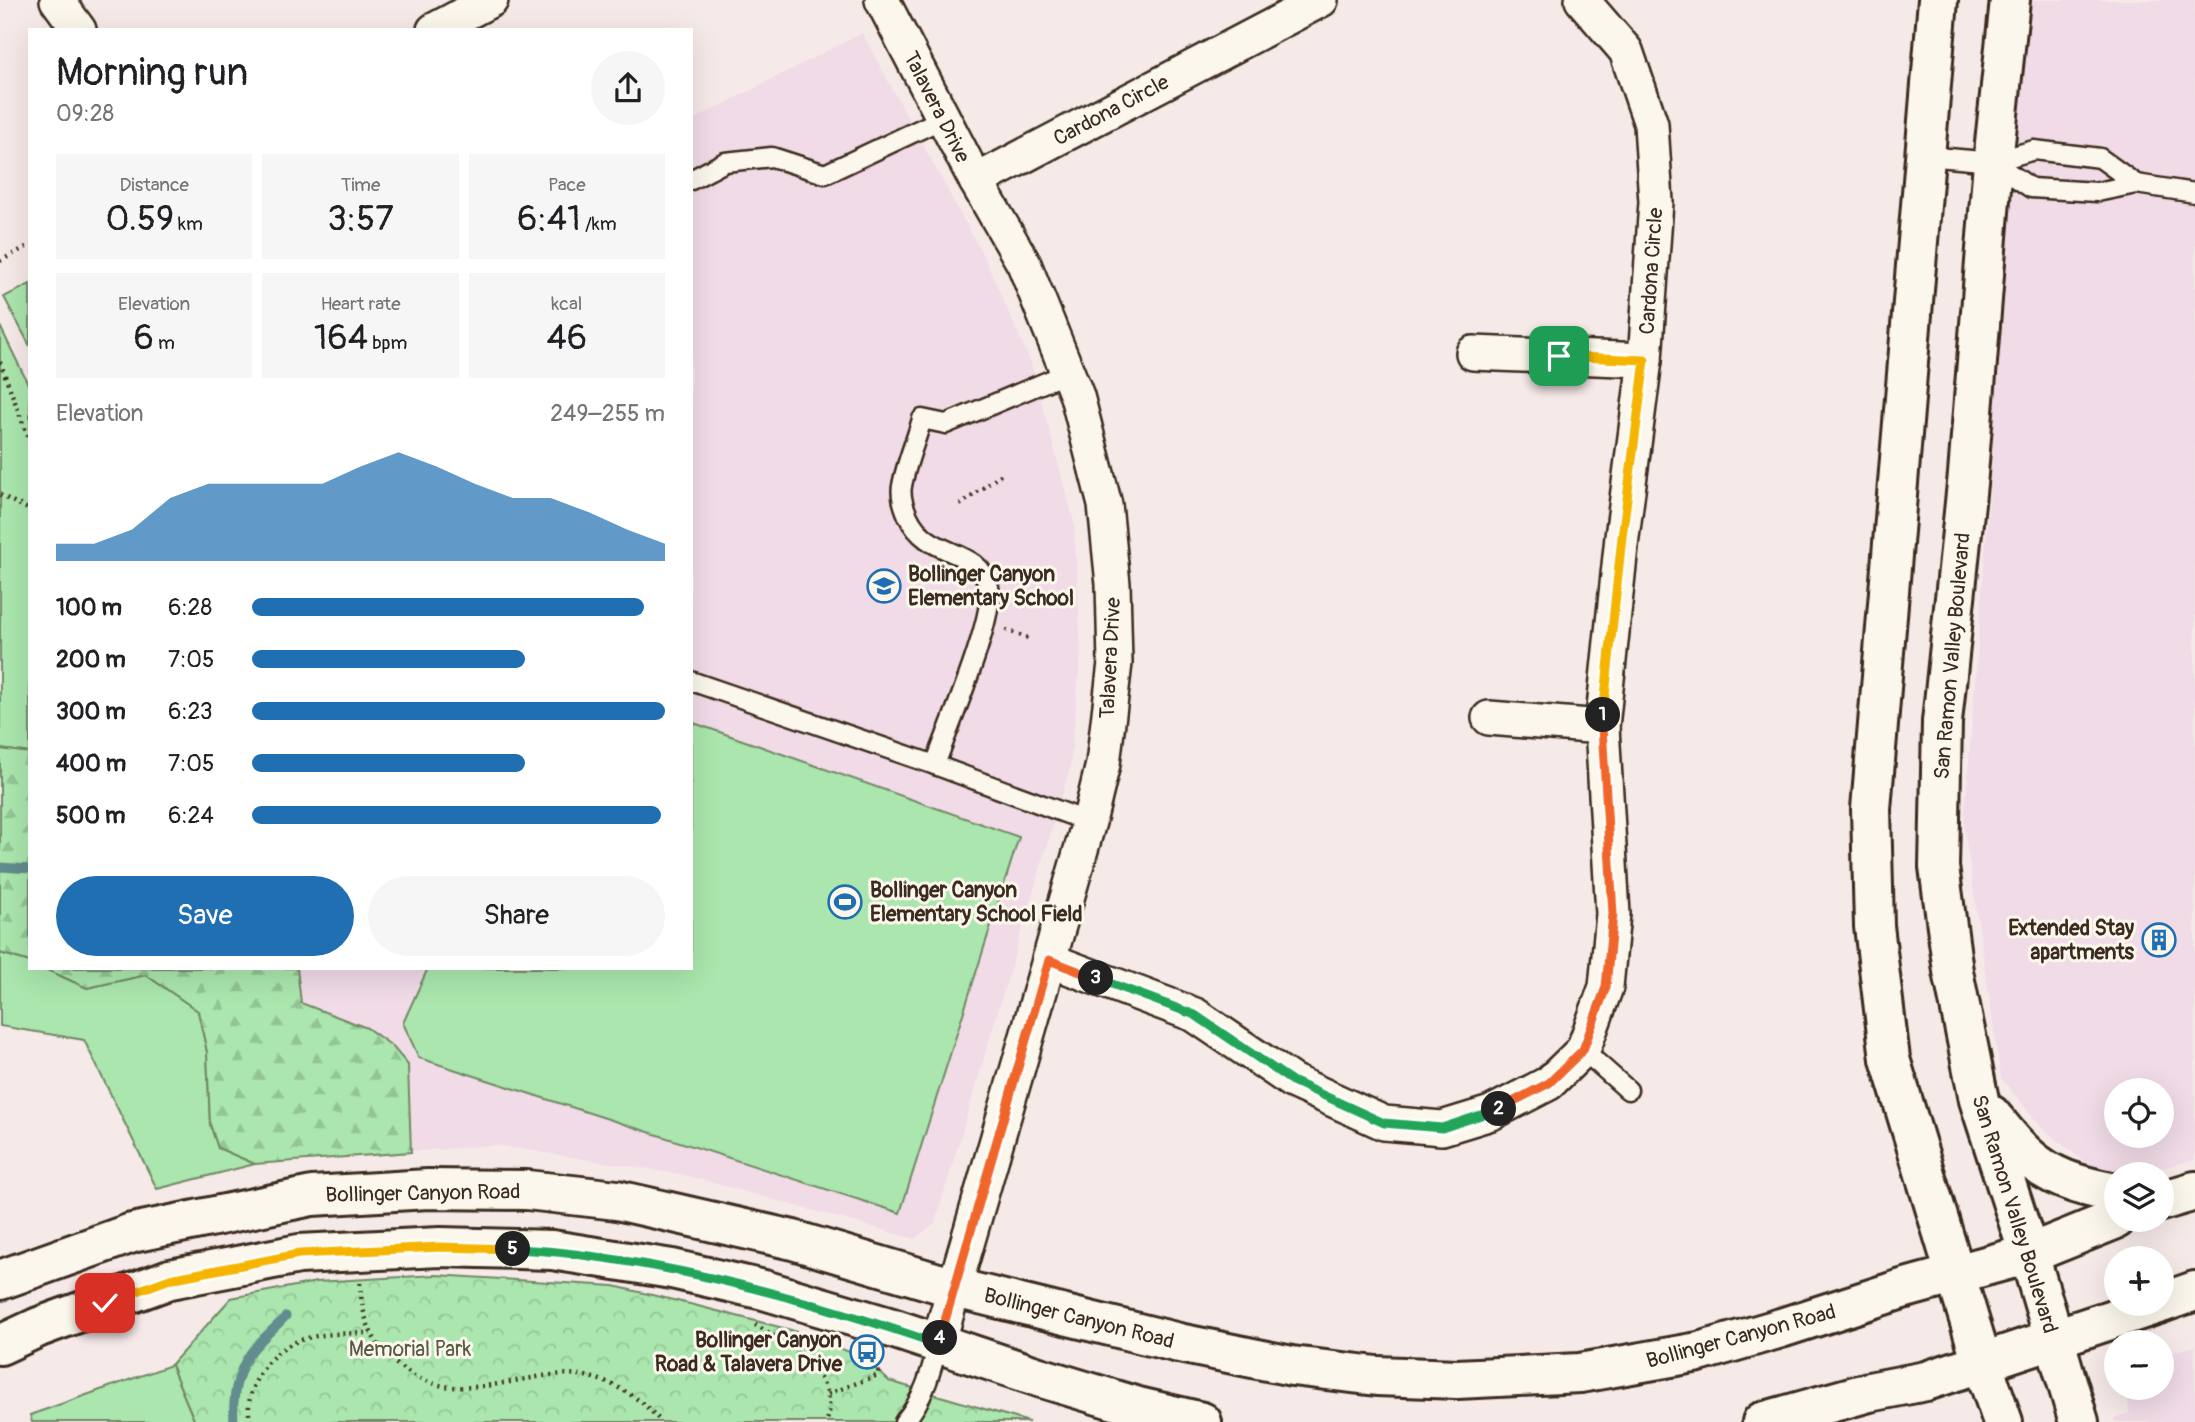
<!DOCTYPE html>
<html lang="en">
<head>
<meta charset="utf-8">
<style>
	body { margin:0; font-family:Pangolin,sans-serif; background:#f6f6f6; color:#202124; height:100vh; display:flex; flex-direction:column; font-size:26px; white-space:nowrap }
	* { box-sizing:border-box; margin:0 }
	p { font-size:23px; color:#757577 }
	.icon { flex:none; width:38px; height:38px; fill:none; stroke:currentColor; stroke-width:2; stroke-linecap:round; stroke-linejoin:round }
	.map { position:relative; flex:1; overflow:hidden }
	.drawer { position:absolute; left:28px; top:28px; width:665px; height:942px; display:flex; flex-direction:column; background:#fff; border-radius:0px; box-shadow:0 7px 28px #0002 }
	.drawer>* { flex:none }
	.controls { position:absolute; left:2104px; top:1078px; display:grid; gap:14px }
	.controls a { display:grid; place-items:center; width:70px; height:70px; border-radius:50%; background:#fff; box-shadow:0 7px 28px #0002; font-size:35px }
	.pin { position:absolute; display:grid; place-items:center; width:60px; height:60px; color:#fff; margin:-30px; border-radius:14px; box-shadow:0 4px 10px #0006 }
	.km { position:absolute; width:35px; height:35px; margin:-18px; border-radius:50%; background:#222; color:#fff; font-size:19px; line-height:35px; text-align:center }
	.round { display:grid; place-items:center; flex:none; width:74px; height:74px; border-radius:37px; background:#f6f6f6 }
	.head { display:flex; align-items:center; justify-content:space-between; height:119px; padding:0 28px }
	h1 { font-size:38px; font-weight:600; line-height:52px }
	.figures { display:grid; grid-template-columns:repeat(3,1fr); gap:10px; height:119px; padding:7px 28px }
	.figures div { display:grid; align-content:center; border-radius:0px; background:#f6f6f6; text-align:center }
	.figures b { font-size:35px; font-weight:600 }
	.figures small { font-size:19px; font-weight:400 }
	.figures p { font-size:19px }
	.chart { height:196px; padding:14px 28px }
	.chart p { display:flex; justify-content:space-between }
	.chart svg { width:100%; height:126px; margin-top:7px; fill:#1f6fb2; opacity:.7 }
	.primary-button { display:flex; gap:14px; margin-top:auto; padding:14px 28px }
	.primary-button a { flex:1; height:80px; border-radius:42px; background:#1f6fb2; color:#fff; font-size:28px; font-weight:600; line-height:80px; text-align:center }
	.primary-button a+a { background:#f6f6f6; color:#202124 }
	ul { padding:0 28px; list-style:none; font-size:23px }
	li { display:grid; grid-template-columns:112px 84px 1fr; align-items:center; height:52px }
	li i { height:18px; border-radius:9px; background:#1f6fb2 }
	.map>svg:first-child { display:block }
</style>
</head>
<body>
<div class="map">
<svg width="2195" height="1422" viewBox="0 0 2195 1422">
	<defs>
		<pattern id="forest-firs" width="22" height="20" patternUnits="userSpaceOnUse" patternTransform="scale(1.75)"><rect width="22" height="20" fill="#aae6ad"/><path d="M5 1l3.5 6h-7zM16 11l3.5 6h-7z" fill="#93c594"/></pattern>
		<pattern id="park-crowns" width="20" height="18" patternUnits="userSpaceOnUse" patternTransform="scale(1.75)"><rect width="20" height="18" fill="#aae6ad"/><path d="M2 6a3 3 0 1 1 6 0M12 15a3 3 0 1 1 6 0" fill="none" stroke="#93c594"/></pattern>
	</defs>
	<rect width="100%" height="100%" fill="#f6eae9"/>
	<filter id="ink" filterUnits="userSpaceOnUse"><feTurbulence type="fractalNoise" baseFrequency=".0143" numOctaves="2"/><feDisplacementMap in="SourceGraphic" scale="14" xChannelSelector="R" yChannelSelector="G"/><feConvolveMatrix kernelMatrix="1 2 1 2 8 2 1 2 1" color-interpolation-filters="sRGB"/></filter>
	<g filter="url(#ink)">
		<g fill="#f0dbe6" fill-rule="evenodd">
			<path d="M2022,0H2195V1160L2134,1174L2086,1163L2043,1129L2001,1078L1964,826L1989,502ZM2116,1090H2161V1136H2116Z"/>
			<polygon points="862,33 985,259 1031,363 1074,522 1081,651 1070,768 935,1223 915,1239 685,1175 495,1145 255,1164 201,968 691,968 691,121"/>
			<polygon points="2195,1346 2195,1422 2115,1422 2114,1418 2129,1413 2128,1397 2130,1388 2161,1388 2161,1354"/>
		</g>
		<g fill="#aae6ad" stroke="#728866" stroke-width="2">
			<polygon points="30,284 30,346 4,297"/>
			<polygon points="0,326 30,388 30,753 0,749"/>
			<polygon points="691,722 1019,837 900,1213 419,1058 403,1023 428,968 691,968"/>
			<polygon points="0,953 30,962 30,968 43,968 87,988 146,975 198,1011 207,1052 210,1124 218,1148 255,1164 157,1189 84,1040 0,1026"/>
			<polygon points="171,1365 195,1422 32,1422 30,1415"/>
		</g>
		<g fill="url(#forest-firs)" stroke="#728866" stroke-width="2">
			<polygon points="0,749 30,753 30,962 0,953"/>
			<polygon points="43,968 297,968 301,1003 367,1028 392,1046 408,1065 411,1152 255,1164 218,1148 210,1124 207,1052 198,1011 146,975 87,988"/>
		</g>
		<polygon fill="url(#park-crowns)" stroke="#728866" stroke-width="2" points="436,1275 614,1286 690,1304 791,1330 863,1357 889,1381 1029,1422 195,1422 171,1365 231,1298 316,1282"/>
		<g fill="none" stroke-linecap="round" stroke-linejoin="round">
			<g stroke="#638c8e" stroke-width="9">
				<polyline points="0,867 30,869"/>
				<path d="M234,1422C232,1394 238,1364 258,1344C267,1334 277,1326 286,1316"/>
			</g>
			<defs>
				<g id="service">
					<polyline points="1926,156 1993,162 2034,150 2100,158 2136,184"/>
					<polyline points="1993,162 2031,188 2097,192 2136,184 2195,193"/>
					<polyline points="691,180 725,162 772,157 825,174 944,118"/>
					<polyline points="691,681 935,765 1089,822"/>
					<path d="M935,765C947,731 996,616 989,587C978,545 928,560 908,516C904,507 900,496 902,486C906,463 916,441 922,419L946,424L1067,373"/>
					<polyline points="1583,1050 1628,1090"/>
					<path d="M904,1422C924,1399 931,1372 938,1344"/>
				</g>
				<g id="minor">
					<polyline points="57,0 79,30"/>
					<polyline points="882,0 976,181 1024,264 1077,396 1105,505 1113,584 1115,663 1103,764 1089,822 938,1344"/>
					<polyline points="434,30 491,0"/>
					<polyline points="976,181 1321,0"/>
					<polyline points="1473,353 1645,360"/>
					<polyline points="1489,718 1602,727"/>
					<polyline points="1049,960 1195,1015 1292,1081 1384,1123 1442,1128 1491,1113 1549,1083 1583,1050 1606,987 1613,914 1602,727 1622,537 1645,360 1656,202 1651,124 1626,51 1582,0"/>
				</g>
				<g id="secondary">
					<polyline points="1938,0 1871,809 1874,926 1890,1059 1982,1362 2003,1422"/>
					<polyline points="2010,0 1993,162 1968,474 1942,722 1939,867 1953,971 1979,1100 2029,1254 2079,1422"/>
					<path d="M1991,1115C2005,1132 2019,1151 2037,1164C2059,1181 2089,1188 2116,1193"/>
					<polyline points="2161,1201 2195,1191"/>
					<polyline points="0,1280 132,1233 312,1196 428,1189 527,1190 617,1200 793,1240 955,1288 1179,1343 1292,1366 1377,1376 1457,1379 1580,1373 1699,1352 1781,1328 1902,1289 2029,1254 2116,1219"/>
					<polyline points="2161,1303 2195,1291"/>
					<polyline points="0,1345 39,1327 170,1279 299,1254 440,1247 552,1250 672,1269 764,1290 892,1328 1039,1377 1138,1407 1202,1422"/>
					<polyline points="1762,1422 1869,1392 1926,1381 2158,1304"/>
				</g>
			</defs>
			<use href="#service" stroke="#3b2a1e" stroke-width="23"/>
			<use href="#minor" stroke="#3b2a1e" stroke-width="38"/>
			<use href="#secondary" stroke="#3b2a1e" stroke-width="44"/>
			<g stroke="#3b2a1e" stroke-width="4.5" stroke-dasharray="2 5" stroke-linecap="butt">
				<polyline points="0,261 30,245"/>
				<polyline points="0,362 30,442"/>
				<polyline points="0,495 30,510"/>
				<polyline points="960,505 1002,474"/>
				<polyline points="1006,630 1031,639"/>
				<path d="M360,1283C361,1313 371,1344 395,1363C441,1399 479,1387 532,1378C547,1375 564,1373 580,1375C611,1380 641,1397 661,1422"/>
				<path d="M755,1325C785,1340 845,1382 826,1422"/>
				<polyline points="828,1394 878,1375 879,1363"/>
				<path d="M250,1422C247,1404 250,1390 259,1375C285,1331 326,1334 371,1333"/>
			</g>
			<use href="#service" stroke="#fbf7ec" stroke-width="18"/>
			<use href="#minor" stroke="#fbf7ec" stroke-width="33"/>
			<use href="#secondary" stroke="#fbf7ec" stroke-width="38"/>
		</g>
	</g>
	<g fill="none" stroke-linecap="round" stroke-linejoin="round" filter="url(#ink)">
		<defs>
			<polyline id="split-1" points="1559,356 1645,360 1622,537 1603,715"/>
			<polyline id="split-2" points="1499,1109 1549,1083 1583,1050 1606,987 1613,914 1602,727 1603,715"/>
			<polyline id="split-3" points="1096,978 1195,1015 1292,1081 1384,1123 1442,1128 1499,1109"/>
			<polyline id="split-4" points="940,1338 1049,960 1096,978"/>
			<path id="split-5" d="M513,1249C551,1250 586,1255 624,1261C731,1278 836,1309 938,1344L940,1338"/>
			<polyline id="split-6" points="105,1303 170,1279 299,1254 440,1247 513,1249"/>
		</defs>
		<use href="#split-1" stroke="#fff" stroke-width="14"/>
		<use href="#split-2" stroke="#fff" stroke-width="14"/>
		<use href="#split-3" stroke="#fff" stroke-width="14"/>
		<use href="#split-4" stroke="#fff" stroke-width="14"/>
		<use href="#split-5" stroke="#fff" stroke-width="14"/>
		<use href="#split-6" stroke="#fff" stroke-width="14"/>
		<use href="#split-1" stroke="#f5b400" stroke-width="9"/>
		<use href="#split-2" stroke="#f0652b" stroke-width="9"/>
		<use href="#split-3" stroke="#22a559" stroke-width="9"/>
		<use href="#split-4" stroke="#f0652b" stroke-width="9"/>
		<use href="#split-5" stroke="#22a559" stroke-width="9"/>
		<use href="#split-6" stroke="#f5b400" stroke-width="9"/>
	</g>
	<defs>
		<symbol id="school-ring" viewBox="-11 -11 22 22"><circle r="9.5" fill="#fbf7ec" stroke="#1f6fb2" stroke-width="1.5"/><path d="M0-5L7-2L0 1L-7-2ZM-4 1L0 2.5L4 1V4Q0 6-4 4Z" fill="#1f6fb2"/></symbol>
		<symbol id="stadium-ring" viewBox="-11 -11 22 22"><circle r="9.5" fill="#fbf7ec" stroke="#1f6fb2" stroke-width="1.5"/><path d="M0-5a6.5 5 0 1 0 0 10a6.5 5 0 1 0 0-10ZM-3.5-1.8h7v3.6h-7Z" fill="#1f6fb2"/></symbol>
		<symbol id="building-ring" viewBox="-11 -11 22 22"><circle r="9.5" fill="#fbf7ec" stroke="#1f6fb2" stroke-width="1.5"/><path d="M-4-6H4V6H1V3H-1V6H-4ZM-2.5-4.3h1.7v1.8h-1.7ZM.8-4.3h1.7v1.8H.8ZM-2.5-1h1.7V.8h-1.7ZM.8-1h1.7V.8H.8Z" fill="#1f6fb2"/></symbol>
		<symbol id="bus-ring" viewBox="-11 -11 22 22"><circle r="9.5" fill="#fbf7ec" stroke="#1f6fb2" stroke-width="1.5"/><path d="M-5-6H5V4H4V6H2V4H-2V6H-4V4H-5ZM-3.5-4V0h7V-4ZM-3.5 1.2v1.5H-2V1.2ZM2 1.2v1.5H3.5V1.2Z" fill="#1f6fb2"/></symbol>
	</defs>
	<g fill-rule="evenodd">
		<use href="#school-ring" x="865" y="567" width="38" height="38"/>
		<use href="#stadium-ring" x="826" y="883" width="38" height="38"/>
		<use href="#building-ring" x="2140" y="921" width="38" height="38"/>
		<use href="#bus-ring" x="848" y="1333" width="38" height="38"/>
	</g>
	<g text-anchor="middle" stroke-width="6" stroke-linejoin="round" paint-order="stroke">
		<g font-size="21" fill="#3b2a1e" stroke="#fbf7ec">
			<text transform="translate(937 107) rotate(63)" y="7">Talavera Drive</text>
			<text transform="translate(1111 110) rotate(-28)" y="7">Cardona Circle</text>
			<text transform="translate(1651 271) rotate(-86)" y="7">Cardona Circle</text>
			<text transform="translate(1952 656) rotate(-85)" y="7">San Ramon Valley Boulevard</text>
			<text transform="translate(1110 658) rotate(-87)" y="7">Talavera Drive</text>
			<text transform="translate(423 1193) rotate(-1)" y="7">Bollinger Canyon Road</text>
			<text transform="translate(2015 1214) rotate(73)" y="7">San Ramon Valley Boulevard</text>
			<text transform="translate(1079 1318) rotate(14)" y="7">Bollinger Canyon Road</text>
			<text transform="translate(1741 1336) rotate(-15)" y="7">Bollinger Canyon Road</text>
		</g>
		<g font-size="21" font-weight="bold" fill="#3b2a1e" stroke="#fbf7ec" text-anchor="start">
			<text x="908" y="581">Bollinger Canyon<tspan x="908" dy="24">Elementary School</tspan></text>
			<text x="870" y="897">Bollinger Canyon<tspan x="870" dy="24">Elementary School Field</tspan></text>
			<text x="2134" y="935" text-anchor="end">Extended Stay<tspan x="2134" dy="24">apartments</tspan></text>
			<text x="842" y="1347" text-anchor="end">Bollinger Canyon<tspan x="842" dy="24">Road &amp; Talavera Drive</tspan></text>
		</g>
		<g font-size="21" fill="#575942" stroke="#fbf7ec">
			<text x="410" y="1356">Memorial Park</text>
		</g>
	</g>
</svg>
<div class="controls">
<a><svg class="icon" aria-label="locate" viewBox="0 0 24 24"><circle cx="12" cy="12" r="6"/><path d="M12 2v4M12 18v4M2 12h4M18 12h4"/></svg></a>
<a><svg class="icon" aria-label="layers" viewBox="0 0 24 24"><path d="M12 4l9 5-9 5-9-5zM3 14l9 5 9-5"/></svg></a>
<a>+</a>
<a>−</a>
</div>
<div class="pin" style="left:1559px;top:356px;background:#1e9e55"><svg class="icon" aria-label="arrive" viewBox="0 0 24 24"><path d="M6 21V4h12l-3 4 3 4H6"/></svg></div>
<div class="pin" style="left:105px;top:1303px;background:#d93025"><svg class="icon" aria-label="check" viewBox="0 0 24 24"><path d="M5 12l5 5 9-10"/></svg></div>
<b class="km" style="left:1603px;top:715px">1</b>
<b class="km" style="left:1499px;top:1109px">2</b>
<b class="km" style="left:1096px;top:978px">3</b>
<b class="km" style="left:940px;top:1338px">4</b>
<b class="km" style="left:513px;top:1249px">5</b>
<section class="drawer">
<div class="head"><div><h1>Morning run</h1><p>09:28</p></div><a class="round"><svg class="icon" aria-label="share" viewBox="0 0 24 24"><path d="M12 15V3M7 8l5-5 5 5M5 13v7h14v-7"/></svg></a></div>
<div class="figures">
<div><p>Distance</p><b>0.59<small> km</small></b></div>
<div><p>Time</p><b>3:57</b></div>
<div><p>Pace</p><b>6:41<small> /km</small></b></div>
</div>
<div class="figures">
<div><p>Elevation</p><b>6<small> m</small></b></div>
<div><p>Heart rate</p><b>164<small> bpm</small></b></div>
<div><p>kcal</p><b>46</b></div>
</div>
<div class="chart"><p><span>Elevation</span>249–255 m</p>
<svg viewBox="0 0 160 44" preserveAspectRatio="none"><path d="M0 44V38L10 38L20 33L30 22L40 17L50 17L60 17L70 17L80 11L90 6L100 11L110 17L120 22L130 22L140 27L150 33L160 38V44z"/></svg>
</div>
<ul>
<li><b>100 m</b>6:28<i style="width:95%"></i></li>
<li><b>200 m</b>7:05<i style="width:66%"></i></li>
<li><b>300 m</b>6:23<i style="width:100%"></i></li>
<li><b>400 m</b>7:05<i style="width:66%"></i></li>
<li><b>500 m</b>6:24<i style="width:99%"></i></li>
</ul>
<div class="primary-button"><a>Save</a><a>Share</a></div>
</section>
</div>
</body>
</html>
